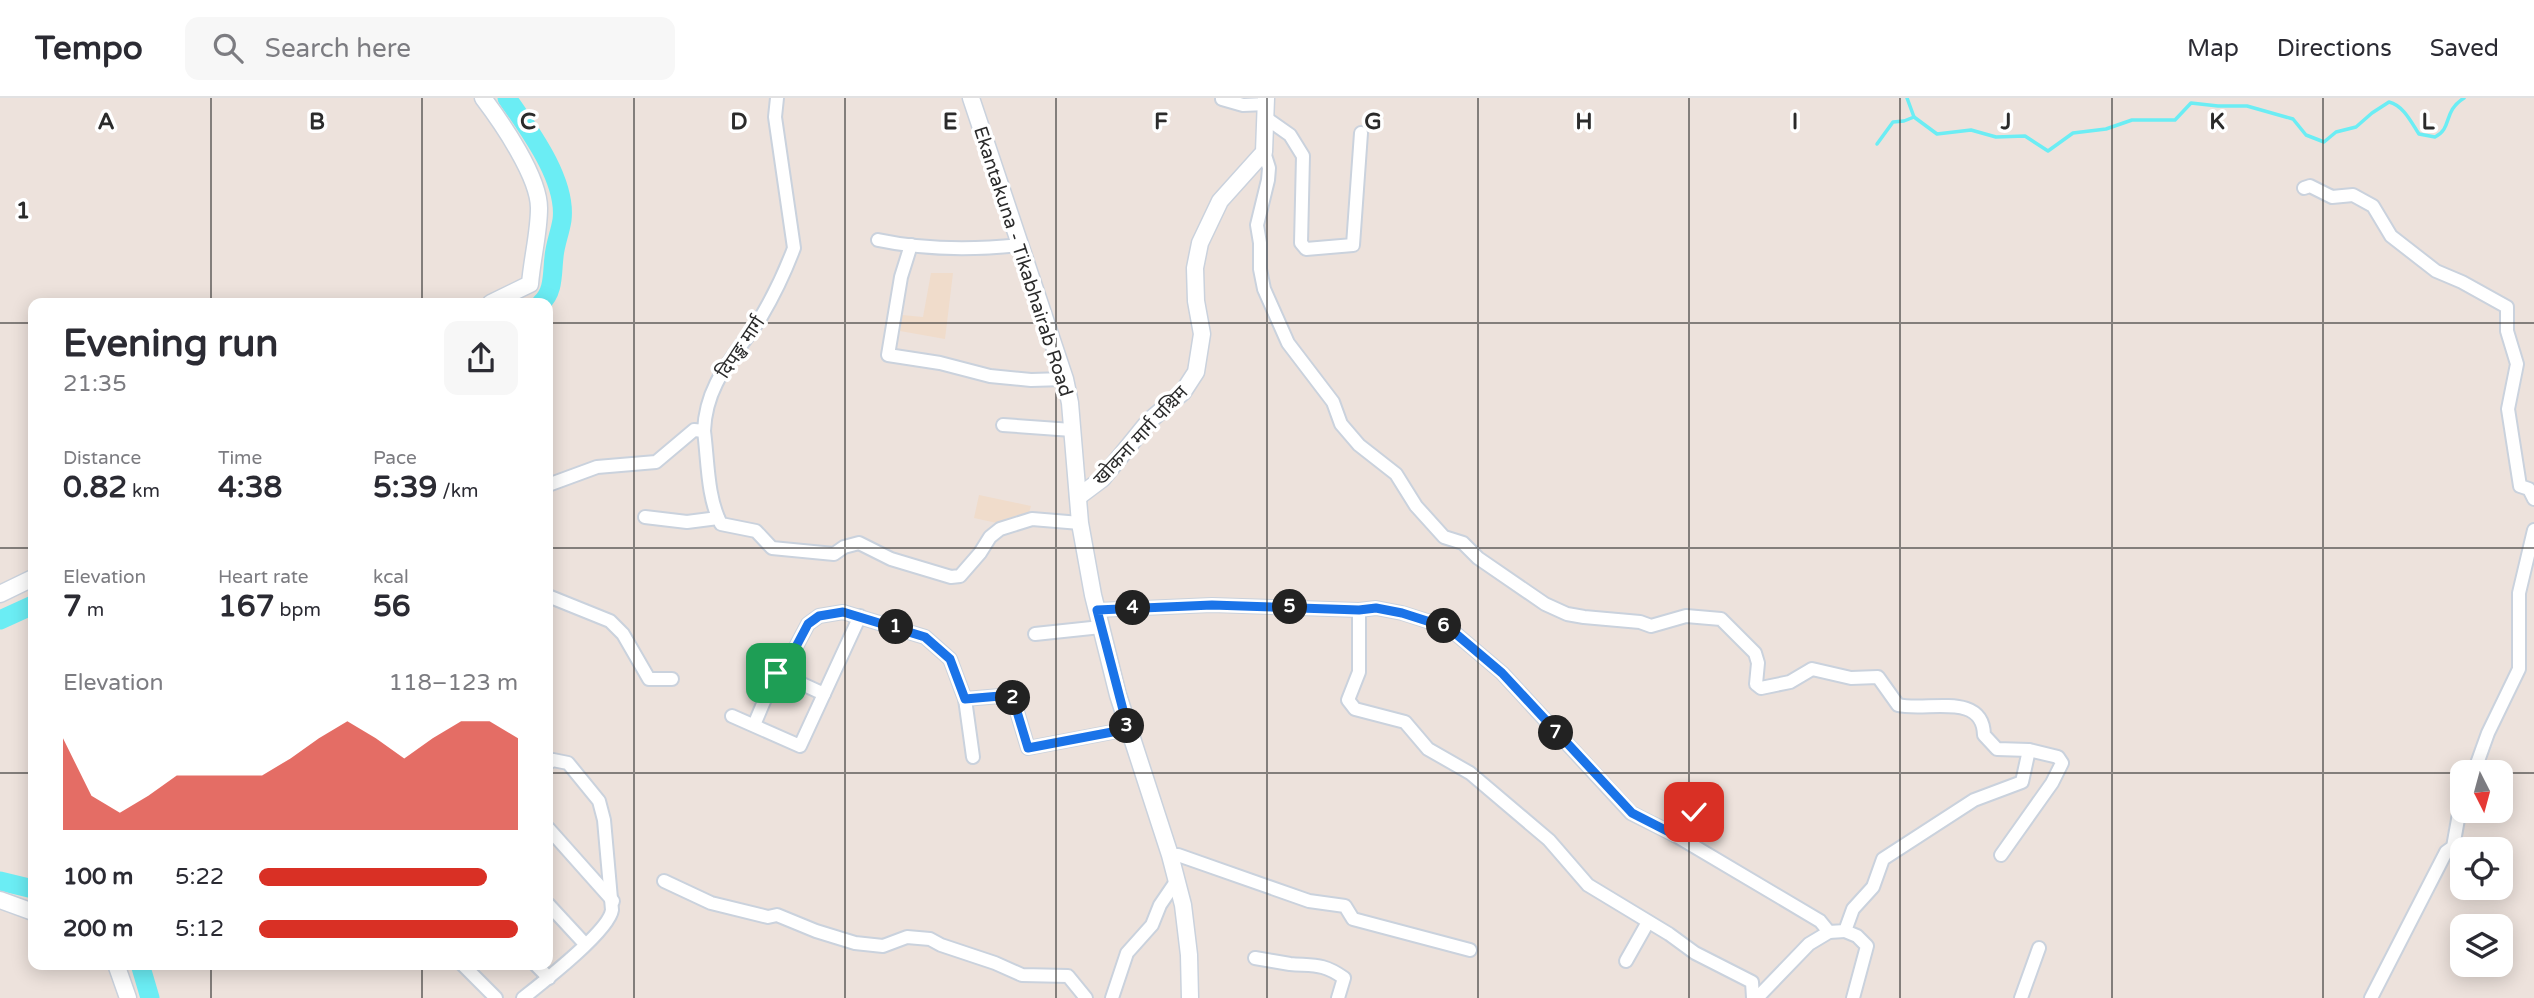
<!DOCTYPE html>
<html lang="en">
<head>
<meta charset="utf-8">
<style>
	body { margin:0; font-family:"Varela Round","Noto Sans Devanagari",sans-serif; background:#f7f7f7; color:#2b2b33; height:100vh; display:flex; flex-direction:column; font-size:26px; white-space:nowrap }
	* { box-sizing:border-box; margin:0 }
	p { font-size:23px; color:#7c7c81 }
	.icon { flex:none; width:38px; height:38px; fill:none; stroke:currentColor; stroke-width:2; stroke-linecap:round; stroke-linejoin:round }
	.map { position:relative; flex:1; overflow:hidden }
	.panel { position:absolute; left:28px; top:200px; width:525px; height:672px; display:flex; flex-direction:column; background:#fff; border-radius:14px; box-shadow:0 4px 18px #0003 }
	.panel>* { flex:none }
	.needle { width:46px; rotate:174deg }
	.buttons { position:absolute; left:2450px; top:662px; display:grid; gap:14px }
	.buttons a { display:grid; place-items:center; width:63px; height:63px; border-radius:14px; background:#fff; box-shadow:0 4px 18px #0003; font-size:35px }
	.pin { position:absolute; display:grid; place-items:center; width:60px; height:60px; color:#fff; margin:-30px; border-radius:14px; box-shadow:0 4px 10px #0006 }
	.km { position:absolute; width:35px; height:35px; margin:-18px; border-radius:50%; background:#222; color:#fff; font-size:19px; line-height:35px; text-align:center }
	.round { display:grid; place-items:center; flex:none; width:74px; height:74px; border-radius:14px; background:#f7f7f7 }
	.summary { display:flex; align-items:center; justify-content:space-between; height:119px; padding:0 35px }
	h1 { font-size:38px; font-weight:800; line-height:52px }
	.stats { display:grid; grid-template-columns:repeat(3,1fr); gap:10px; height:119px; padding:7px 35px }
	.stats div { display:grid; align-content:center }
	.stats b { font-size:30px; font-weight:800 }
	.stats small { font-size:19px; font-weight:400 }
	.stats p { font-size:19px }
	.chart { height:196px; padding:14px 35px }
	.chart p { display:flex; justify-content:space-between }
	.chart svg { width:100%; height:126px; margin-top:7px; fill:#d93025; opacity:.7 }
	ul { padding:0 35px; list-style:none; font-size:23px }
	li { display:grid; grid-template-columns:112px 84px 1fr; align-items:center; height:52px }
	li i { height:18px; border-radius:9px; background:#d93025 }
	header { display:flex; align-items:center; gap:42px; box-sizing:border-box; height:98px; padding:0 35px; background:#fff; border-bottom:2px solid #e1e1e2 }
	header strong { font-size:33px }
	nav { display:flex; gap:38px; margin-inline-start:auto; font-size:24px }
	.search { width:490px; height:63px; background:#f7f7f7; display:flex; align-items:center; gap:18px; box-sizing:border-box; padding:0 24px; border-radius:14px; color:#7c7c81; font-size:26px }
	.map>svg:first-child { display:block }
</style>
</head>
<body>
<header>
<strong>Tempo</strong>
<div class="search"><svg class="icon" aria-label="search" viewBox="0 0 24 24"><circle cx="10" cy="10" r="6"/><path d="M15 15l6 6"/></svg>Search here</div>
<nav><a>Map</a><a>Directions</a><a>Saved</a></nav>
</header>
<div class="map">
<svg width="2534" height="900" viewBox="0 0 2534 900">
	<rect width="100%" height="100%" fill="#ede2dc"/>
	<g fill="#f0dccb">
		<polygon points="931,175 953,175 945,241 900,233 902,217 923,219"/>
		<polygon points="979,397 1031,408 1027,421 1006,427 974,420"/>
	</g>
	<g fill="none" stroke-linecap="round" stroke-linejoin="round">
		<g stroke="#6bedf4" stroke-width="3.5">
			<path d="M1907,0L1914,19L1937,36L1971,32L1996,39L2025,38L2048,53L2073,35L2106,31L2132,22H2175L2191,5L2218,8H2247L2293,21L2306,37L2324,44L2336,34L2356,29L2372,15L2389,4C2404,8 2411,24 2419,36L2435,39C2453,30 2442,14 2464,0"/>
			<polyline points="1877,46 1893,24 1904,23 1914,19"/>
		</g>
		<g stroke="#6bedf4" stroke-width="19">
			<path d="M507,0C529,32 567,82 562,122C560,135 555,146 554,159C552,175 554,194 541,205"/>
			<polyline points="0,522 33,507"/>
			<polyline points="0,783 33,791"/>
			<polyline points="140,866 150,900"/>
		</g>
		<defs>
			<g id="street">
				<polyline points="1222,1 1243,7 1266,6"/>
				<polyline points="1266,20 1290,37 1303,58 1301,145 1306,151 1353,147 1361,35"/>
				<path d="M1264,54L1269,70L1268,82L1257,127L1260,145V171L1264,191L1288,245L1333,304L1341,326L1359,347L1396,376L1416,408L1444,439L1463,445L1478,460L1545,506L1567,516L1584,519L1640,524L1651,528L1686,518L1721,521L1755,555L1758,565L1756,586L1761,590L1790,584L1812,571L1851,580L1878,579L1898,607C1926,614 1983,593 1984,637L1997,651L2029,652L2058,659L2062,665L2052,685L2001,757"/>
				<polyline points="2304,90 2310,88 2332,99 2353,97 2373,108 2391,138 2436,173 2462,184 2507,209 2507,233 2517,266 2508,311 2520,388 2529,391 2534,401"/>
				<path d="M878,142C925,152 973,152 1021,147"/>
				<polyline points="911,147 901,179 888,257 940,265 990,278 1031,282 1065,281"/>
				<polyline points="1003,327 1072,332"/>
				<path d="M704,333C708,363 707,399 721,426L756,433L772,450L834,456L844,449L859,445L891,461L951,479L960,478L980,455L990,439L1000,431L1032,421L1080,425"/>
				<path d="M548,387L597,369L656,364L694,332L704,333C706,283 736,258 761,219C774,197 785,174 794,150L775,19L777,0"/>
				<polyline points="645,419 687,424 718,420"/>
				<polyline points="548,498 610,523 623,536 649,581 672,581"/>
				<polyline points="1097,512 1212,507 1359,512 1376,510 1402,515 1449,530 1502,575 1631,715 1675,737 1820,823 1829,834"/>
				<polyline points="1359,512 1359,574 1348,602 1355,611 1405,624 1428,651 1470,675 1549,742 1588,787 1669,836 1695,855 1752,884 1753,900"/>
				<polyline points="1035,536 1101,529"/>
				<polyline points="754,564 824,596"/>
				<polyline points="781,577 808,526 819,518 843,514 925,539 950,561 965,601 973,659"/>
				<polyline points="965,601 1012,597 1028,650 1128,631"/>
				<polyline points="732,618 800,648 860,518"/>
				<polyline points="754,627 776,575"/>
				<polyline points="2474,674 2488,635 2519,571 2519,495 2534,432"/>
				<polyline points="548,730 613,803"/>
				<polyline points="1675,737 1694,714"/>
				<polyline points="1170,757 1178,757 1309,803 1345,808 1353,821 1470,852"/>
				<polyline points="664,783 711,805 768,819 777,817 816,833 855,845 883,848 907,839 930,841 941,847 995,865 1022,877 1068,878 1086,900"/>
				<polyline points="548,806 585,846"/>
				<polyline points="1845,833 1857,838 1867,848 1853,900"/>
				<path d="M1255,860C1267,862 1278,864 1290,866C1314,868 1323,865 1344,880L1338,900"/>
				<polyline points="1626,863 1648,824"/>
				<polyline points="462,866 496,900"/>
				<polyline points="535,866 549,880"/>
				<path d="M523,900C542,885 609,833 612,812L604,722L599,703L568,665L553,662L548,665"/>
				<polyline points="1112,900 1127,855 1152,827 1160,807 1177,782"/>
				<polyline points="1757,900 1809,846 1829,834 1845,833 1853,811 1873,789 1883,761 1974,702 2022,684 2029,652"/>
				<polyline points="2021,900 2039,850"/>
				<polyline points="2371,900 2446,754 2453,749 2462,699"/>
			</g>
			<g id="secondary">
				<path d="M483,0C502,25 539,79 539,110C539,135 532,161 530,186L491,205"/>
				<polyline points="971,0 1065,281 1070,305 1080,425 1093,497 1118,597 1170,757 1183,807 1189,857 1190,900"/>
				<polyline points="1078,399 1102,381 1149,323 1183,294 1196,274 1202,236 1196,203 1195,170 1200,145 1220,103 1264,54 1266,0"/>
				<polyline points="0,496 33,480"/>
				<polyline points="0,802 33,814"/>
				<polyline points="116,866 128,900"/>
			</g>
		</defs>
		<use href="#street" stroke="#cad2dd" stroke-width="16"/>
		<use href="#secondary" stroke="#cad2dd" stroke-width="19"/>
		<use href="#street" stroke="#fff" stroke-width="12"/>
		<use href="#secondary" stroke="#fff" stroke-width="16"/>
	</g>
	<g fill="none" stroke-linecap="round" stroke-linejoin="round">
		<defs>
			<polyline id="route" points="776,575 781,577 808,526 819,518 843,514 925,539 950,561 965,601 1012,597 1028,650 1128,631 1097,512 1212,507 1359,512 1376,510 1402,515 1449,530 1502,575 1632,715 1675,737 1694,714"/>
		</defs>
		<use href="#route" stroke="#fff" stroke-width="14"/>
		<use href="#route" stroke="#1a73e8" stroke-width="9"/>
	</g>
	<path fill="none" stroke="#2b2b2b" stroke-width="2" stroke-opacity="0.55" d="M211,0V205M422,0V205M634,0V900M845,0V900M1056,0V900M1267,0V900M1478,0V900M1689,0V900M1900,0V900M2112,0V900M2323,0V900M0,225H33M548,225H2534M0,450H33M548,450H2534M0,675H33M548,675H2462M2501,675H2534M211,866V900M422,866V900"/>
	<g text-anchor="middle" stroke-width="7" stroke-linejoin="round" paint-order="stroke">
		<g font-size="19" fill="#2b2b2b" stroke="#fff">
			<text transform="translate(1024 163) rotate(72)" y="7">Ekantakuna - Tikabhairab Road</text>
			<text transform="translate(740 249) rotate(-56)" y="7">दिपङ्ख मार्ग</text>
			<text transform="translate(1140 337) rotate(-47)" y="7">खोकना मार्ग पश्चिम</text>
		</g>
	</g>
	<g font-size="23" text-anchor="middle" font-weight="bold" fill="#2b2b2b" stroke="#fff" stroke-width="7" stroke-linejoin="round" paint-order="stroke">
		<text x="106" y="31">A</text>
		<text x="317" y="31">B</text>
		<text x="528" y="31">C</text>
		<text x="739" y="31">D</text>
		<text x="950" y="31">E</text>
		<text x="1161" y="31">F</text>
		<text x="1373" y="31">G</text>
		<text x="1584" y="31">H</text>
		<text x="1795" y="31">I</text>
		<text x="2006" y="31">J</text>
		<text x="2217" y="31">K</text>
		<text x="2428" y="31">L</text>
		<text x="23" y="120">1</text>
	</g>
</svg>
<div class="buttons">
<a><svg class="needle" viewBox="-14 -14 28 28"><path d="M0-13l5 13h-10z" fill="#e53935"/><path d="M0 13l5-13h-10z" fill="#7c7c81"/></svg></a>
<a><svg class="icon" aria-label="locate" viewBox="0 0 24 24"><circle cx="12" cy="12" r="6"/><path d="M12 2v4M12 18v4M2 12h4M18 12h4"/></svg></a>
<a><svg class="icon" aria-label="layers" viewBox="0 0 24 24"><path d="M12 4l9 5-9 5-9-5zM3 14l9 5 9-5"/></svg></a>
</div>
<div class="pin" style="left:776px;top:575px;background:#1e9e55"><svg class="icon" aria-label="arrive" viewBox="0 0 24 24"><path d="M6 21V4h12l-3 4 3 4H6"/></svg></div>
<div class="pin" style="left:1694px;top:714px;background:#d93025"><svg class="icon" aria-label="check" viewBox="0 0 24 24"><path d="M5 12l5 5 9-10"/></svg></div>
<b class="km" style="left:896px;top:529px">1</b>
<b class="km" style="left:1013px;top:600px">2</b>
<b class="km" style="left:1127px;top:628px">3</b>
<b class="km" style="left:1133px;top:510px">4</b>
<b class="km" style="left:1290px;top:509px">5</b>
<b class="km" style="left:1444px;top:528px">6</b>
<b class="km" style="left:1556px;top:635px">7</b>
<section class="panel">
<div class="summary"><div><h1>Evening run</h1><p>21:35</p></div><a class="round"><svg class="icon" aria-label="share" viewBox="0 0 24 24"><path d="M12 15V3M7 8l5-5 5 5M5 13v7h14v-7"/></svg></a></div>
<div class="stats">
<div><p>Distance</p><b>0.82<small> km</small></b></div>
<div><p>Time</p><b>4:38</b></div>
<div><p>Pace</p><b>5:39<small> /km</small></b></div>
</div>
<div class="stats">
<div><p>Elevation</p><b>7<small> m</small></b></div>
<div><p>Heart rate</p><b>167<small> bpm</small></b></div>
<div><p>kcal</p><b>56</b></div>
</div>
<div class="chart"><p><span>Elevation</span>118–123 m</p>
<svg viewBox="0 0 160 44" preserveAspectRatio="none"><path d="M0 44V12L10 32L20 38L30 32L40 25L50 25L60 25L70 25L80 19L90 12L100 6L110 12L120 19L130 12L140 6L150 6L160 12V44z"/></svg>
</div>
<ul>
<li><b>100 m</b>5:22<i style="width:88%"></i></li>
<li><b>200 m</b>5:12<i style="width:100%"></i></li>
</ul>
</section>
</div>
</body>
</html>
